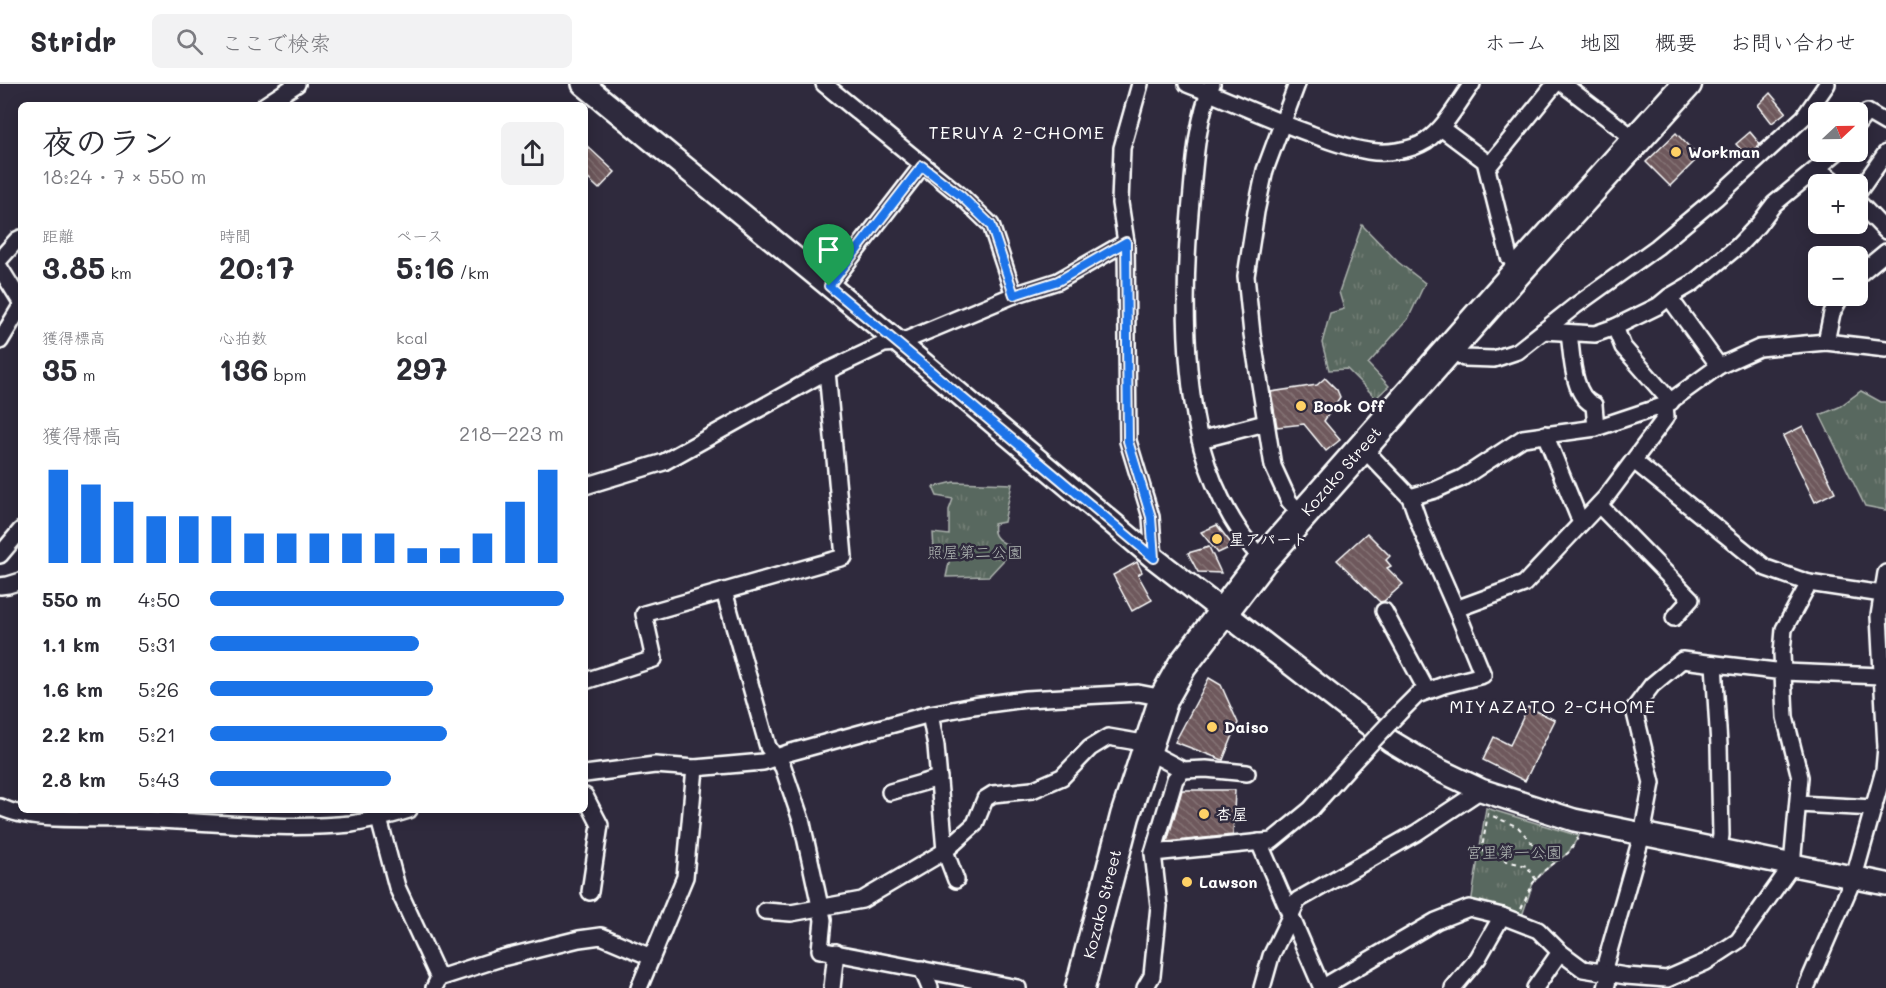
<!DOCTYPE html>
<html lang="ja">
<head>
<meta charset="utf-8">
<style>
	body { margin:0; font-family:Mali,"Klee One",sans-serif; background:#f2f2f3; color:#2b2b33; height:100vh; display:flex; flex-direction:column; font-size:22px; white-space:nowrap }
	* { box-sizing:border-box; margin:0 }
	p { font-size:20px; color:#7c7c81 }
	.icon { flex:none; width:33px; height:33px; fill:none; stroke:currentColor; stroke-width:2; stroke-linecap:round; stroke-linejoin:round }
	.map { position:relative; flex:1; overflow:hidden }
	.side { position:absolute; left:18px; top:18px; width:570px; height:711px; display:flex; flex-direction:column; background:#fff; border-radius:9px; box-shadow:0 3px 15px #0003 }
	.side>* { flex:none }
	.needle { width:39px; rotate:68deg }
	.fabs { position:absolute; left:1808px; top:18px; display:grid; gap:12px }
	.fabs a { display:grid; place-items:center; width:60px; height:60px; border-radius:9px; background:#fff; box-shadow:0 3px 15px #0003; font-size:30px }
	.pin { position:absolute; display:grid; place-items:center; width:51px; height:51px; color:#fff; margin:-62px -26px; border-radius:50% 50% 50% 0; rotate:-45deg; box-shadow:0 0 6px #0007 }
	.pin .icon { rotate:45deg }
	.round { display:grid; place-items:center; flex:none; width:63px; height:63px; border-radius:9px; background:#f2f2f3 }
	.overview { display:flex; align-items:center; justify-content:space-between; height:102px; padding:0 24px }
	h1 { font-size:33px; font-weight:700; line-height:45px }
	.figures { display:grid; grid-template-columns:repeat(3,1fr); gap:9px; height:102px; padding:6px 24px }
	.figures div { display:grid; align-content:center }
	.figures b { font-size:30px; font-weight:700 }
	.figures small { font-size:16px; font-weight:400 }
	.figures p { font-size:16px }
	.chart { height:168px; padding:12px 24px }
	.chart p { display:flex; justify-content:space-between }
	.chart svg { width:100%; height:108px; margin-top:6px; stroke:#1a73e8; stroke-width:6 }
	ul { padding:0 24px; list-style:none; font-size:20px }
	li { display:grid; grid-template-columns:96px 72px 1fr; align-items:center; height:45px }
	li i { height:15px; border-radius:8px; background:#1a73e8 }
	header { display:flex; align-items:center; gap:36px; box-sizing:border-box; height:84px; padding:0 30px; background:#fff; border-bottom:2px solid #e1e1e2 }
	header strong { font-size:28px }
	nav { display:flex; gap:33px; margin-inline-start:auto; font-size:21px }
	.search { width:420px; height:54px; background:#f2f2f3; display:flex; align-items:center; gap:15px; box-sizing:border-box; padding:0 21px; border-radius:9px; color:#7c7c81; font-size:22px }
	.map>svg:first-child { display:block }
</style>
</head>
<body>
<header>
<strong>Stridr</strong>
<div class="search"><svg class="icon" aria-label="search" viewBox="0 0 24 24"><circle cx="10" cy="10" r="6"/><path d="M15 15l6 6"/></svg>ここで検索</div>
<nav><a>ホーム</a><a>地図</a><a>概要</a><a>お問い合わせ</a></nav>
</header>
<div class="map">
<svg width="1886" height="904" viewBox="0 0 1886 904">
	<defs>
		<pattern id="grass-tufts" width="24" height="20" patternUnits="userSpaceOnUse" patternTransform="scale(1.5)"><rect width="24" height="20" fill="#59675e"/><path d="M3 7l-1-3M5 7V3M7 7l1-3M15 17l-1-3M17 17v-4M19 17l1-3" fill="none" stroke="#727e76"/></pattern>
		<pattern id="building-back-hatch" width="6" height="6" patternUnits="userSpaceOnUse" patternTransform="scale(1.5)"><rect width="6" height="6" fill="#6e595b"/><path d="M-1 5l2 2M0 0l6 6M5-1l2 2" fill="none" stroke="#847274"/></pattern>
	</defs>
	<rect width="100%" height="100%" fill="#2f2a3d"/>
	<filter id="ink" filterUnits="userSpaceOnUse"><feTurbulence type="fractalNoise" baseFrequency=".0167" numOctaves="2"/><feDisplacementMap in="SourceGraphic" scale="12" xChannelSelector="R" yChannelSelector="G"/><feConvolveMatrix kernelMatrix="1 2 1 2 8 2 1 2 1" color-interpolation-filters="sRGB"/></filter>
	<g filter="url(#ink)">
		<g fill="url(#grass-tufts)" stroke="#acb3ae" stroke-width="1.5">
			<polygon points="1362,141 1398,178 1425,199 1408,235 1368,280 1389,302 1376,314 1347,285 1329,286 1322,259 1330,229 1344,225 1339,208"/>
			<polygon points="1861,307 1881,318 1886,318 1886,361 1884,364 1886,372 1886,426 1865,422 1820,331 1839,323"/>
			<path d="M954,398L1012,400L1004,438L994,440C991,455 1003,459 1015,464L989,492L946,493L951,469L934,467L933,449L949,451V426L953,415L937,412L933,403Z"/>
			<polygon points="1486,724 1579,752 1568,769 1545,786 1533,799 1521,835 1471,820"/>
		</g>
		<g fill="url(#building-back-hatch)" stroke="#fff" stroke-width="1.5">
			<polygon points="1770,9 1786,28 1772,39 1758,21"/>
			<polygon points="1750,48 1760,60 1747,72 1736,60"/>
			<polygon points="1676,49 1699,73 1670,102 1646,78"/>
			<polygon points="585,60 615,88 599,105 585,92"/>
			<polygon points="1325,294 1337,306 1340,313 1324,337 1340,356 1326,367 1304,340 1277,343 1271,308 1317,301"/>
			<polygon points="1803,342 1835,408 1815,418 1783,352"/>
			<polygon points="1217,441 1233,462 1218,469 1201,448"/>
			<polygon points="1367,449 1390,472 1386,476 1391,482 1387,484 1403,500 1384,517 1380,518 1337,476"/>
			<polygon points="1209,463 1221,489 1198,488 1188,469"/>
			<polygon points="1137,478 1142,488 1138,491 1152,516 1132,527 1113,491"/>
			<polygon points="1209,594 1221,601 1238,639 1223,676 1175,658"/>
			<polygon points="1528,623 1555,636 1525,697 1483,676 1494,653 1510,661"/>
			<polygon points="1182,706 1235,706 1233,751 1167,758"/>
		</g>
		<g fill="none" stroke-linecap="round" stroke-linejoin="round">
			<defs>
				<g id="street">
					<polyline points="824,0 961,112 991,141 1014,211"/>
					<polyline points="1140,0 1122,64 1120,119 1126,158 1128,357 1151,433 1154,474"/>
					<path d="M1187,0C1229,16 1269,35 1311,50C1329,57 1349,64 1368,67C1386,70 1410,67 1426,57C1446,43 1458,19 1472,0"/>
					<path d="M1212,0C1198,34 1195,71 1192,107C1184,186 1182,269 1198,347C1207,392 1231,443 1263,476"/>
					<polyline points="1297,0 1265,86 1256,128 1246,192 1252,250 1273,382 1289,417 1302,431"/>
					<polyline points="1563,0 1636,56"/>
					<polyline points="265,21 297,0"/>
					<polyline points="1857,41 1867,28 1886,39"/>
					<polyline points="1441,44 1485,77 1509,173 1520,185"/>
					<polyline points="1488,83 1555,0"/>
					<polyline points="1818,85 1838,100"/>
					<polyline points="1857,110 1886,69"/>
					<polyline points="1857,117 1886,147"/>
					<polyline points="0,175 17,156 21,154"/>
					<polyline points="0,184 21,218"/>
					<polyline points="1857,192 1886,168"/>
					<polyline points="829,202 922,82"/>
					<polyline points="1669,213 1719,282"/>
					<polyline points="1615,243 1623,263 1671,318"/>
					<polyline points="1543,247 1595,250 1615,243 1658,222 1669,213 1693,199 1738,162 1758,141 1774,120 1837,68"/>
					<path d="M1569,249C1572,269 1572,313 1594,321L1596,344"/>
					<polyline points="0,257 21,222"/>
					<polyline points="1826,258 1832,229 1841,212"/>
					<polyline points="1451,263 1464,274 1494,275 1518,267 1575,222 1657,163 1717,113 1804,33 1827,0"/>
					<polyline points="1545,350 1581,439"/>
					<polyline points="1200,356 1265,339"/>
					<polyline points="1362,363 1410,413 1422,447 1456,525"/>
					<polyline points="1634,377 1766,484 1809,499 1882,510"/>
					<polyline points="585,402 664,378 827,287 884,260 899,259 1014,211 1058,197 1126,158"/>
					<polyline points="1410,413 1435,406 1462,394 1523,354 1596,344 1665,321"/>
					<polyline points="1599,421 1691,515 1674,534"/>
					<polyline points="0,471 21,446"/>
					<polyline points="0,502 8,501 21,497"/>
					<polyline points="724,507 768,663 783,683 802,739 823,836 820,866 1018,904"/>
					<polyline points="1384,527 1427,607"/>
					<polyline points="1714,580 1719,661 1721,751 1719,766"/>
					<polyline points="585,597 654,575 644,530 844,473 827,287"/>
					<polyline points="930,630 936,662 945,767 956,796"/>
					<polyline points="1398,630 1417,611 1444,601 1483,591 1456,525 1524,500 1606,413 1666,333 1665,321 1719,282 1759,264 1826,258 1886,265"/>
					<polyline points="1147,667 1183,686 1206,685 1247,689"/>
					<polyline points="1183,686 1175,695 1153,769 1272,757 1311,725 1352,679"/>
					<polyline points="585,690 655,681 695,684 763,678 788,669 930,630 973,622 1026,615 1138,609 1164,614"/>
					<polyline points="890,708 939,694"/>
					<polyline points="585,712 600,741 590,808"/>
					<polyline points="1798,720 1874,724"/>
					<path d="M0,723C35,740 96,733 136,735C206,737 281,747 351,740C371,737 389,732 409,726"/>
					<polyline points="379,735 397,803 439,894"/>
					<polyline points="1259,758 1322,904"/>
					<polyline points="765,827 791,829 862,816 945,767 975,740 985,715 993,710 1032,706 1062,693 1090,664 1108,653 1149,660"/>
					<polyline points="922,885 930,904"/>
					<polyline points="1603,888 1642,751 1652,699 1634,625 1652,601 1682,576 1784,588 1881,592"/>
					<polyline points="434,904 439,894 498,875 579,855 601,852 651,873"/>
					<polyline points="639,904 685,793 695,684"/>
					<polyline points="832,904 836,868"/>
					<polyline points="1145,904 1152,892 1159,822 1153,769"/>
					<polyline points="1262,904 1271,872 1298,816 1416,749 1481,706"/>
					<polyline points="1328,904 1330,899 1436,837 1469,824 1502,832 1538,846 1560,868 1583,885 1626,892 1667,895 1706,878 1738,857 1792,781 1800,693 1785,633 1782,569 1784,545 1809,499"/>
					<polyline points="1453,904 1478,874 1502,832"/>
					<polyline points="1535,904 1560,868"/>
					<polyline points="1606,904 1610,888"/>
					<polyline points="1806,904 1854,793 1884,686 1886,663 1879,532 1886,489"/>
				</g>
				<polyline id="secondary" points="583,0 899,259 1154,474 1390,657 1435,684 1481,706 1574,736 1886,800"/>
				<polyline id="highway" points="1080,904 1125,732 1164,614 1182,582 1263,476 1520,185 1687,0"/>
			</defs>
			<use href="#street" stroke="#fff" stroke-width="20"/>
			<use href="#secondary" stroke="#fff" stroke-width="26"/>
			<use href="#highway" stroke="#fff" stroke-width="33"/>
			<g stroke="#fff" stroke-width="2" stroke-dasharray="4.5 4.5" stroke-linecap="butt">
				<polyline points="1536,796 1527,782 1486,772 1482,764 1488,730 1518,743 1538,766 1555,778"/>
				<polyline points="1521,825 1533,799 1545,786 1568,769 1578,754"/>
			</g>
			<use href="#street" stroke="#2f2a3d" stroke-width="15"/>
			<use href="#secondary" stroke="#2f2a3d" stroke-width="21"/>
			<use href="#highway" stroke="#2f2a3d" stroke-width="28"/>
			<defs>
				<polyline id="street-bridge" points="1352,679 1398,630"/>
			</defs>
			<use href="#street-bridge" stroke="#fff" stroke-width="20" stroke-linecap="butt"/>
			<use href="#street-bridge" stroke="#2f2a3d" stroke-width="15"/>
		</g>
	</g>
	<g fill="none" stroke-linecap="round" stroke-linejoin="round" filter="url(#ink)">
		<defs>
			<polygon id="route" points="922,82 961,112 991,141 1014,211 1058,197 1126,158 1128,357 1151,433 1154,474 829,202"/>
		</defs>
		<use href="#route" stroke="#fff" stroke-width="12"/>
		<use href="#route" stroke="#1a73e8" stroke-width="8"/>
	</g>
	<g fill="#ffd166" stroke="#2f2a3d" stroke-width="2">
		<circle cx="1676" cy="68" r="6"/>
		<circle cx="1301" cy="322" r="6"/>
		<circle cx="1217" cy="455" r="6"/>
		<circle cx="1212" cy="643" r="6"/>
		<circle cx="1204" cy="730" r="6"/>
		<circle cx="1187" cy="798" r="6"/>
	</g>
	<g text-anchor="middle" stroke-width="5" stroke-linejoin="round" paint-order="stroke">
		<g font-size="16" font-weight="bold" fill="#fff" stroke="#2f2a3d" text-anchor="start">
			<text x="1688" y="74">Workman</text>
			<text x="1313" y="328">Book Off</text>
			<text x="1229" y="461">星アパート</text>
			<text x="1224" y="649">Daiso</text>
			<text x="1216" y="736">杏屋</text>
			<text x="1199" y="804">Lawson</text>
		</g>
		<g font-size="16" fill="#fff" stroke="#2f2a3d">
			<text transform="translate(1341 387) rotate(-49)" y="6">Kozako Street</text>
			<text transform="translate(1102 820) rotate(-76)" y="6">Kozako Street</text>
		</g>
		<g font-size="16" fill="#b4bbb7" stroke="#2f2a3d">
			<text x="975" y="474">照屋第二公園</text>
			<text x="1514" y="774">宮里第一公園</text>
		</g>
		<g font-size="18" letter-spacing="1.5" fill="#fff" stroke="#2f2a3d">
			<text x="1017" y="55">TERUYA 2-CHOME</text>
			<text x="1553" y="629">MIYAZATO 2-CHOME</text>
		</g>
	</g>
</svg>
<div class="fabs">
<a><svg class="needle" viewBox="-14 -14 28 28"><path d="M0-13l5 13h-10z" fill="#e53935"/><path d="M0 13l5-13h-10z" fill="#7c7c81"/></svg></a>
<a>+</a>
<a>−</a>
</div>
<div class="pin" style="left:829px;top:202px;background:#1e9e55"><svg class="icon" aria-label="arrive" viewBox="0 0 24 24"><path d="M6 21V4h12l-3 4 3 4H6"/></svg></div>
<section class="side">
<div class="overview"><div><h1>夜のラン</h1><p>18:24 · 7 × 550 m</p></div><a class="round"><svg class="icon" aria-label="share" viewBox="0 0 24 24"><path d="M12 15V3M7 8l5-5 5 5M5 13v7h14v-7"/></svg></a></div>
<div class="figures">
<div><p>距離</p><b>3.85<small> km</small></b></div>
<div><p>時間</p><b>20:17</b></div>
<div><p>ペース</p><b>5:16<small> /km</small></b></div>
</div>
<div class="figures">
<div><p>獲得標高</p><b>35<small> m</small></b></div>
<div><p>心拍数</p><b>136<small> bpm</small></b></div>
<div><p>kcal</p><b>297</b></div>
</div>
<div class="chart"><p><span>獲得標高</span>218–223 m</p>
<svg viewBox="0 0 160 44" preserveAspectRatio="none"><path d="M5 44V6M15 44V12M25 44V19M35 44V25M45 44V25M55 44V25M65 44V32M75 44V32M85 44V32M95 44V32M105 44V32M115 44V38M125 44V38M135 44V32M145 44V19M155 44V6"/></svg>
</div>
<ul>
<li><b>550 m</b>4:50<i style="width:100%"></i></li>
<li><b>1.1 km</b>5:31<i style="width:59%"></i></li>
<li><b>1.6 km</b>5:26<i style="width:63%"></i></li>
<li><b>2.2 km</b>5:21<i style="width:67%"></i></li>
<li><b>2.8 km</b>5:43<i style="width:51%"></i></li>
</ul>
</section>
</div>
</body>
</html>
